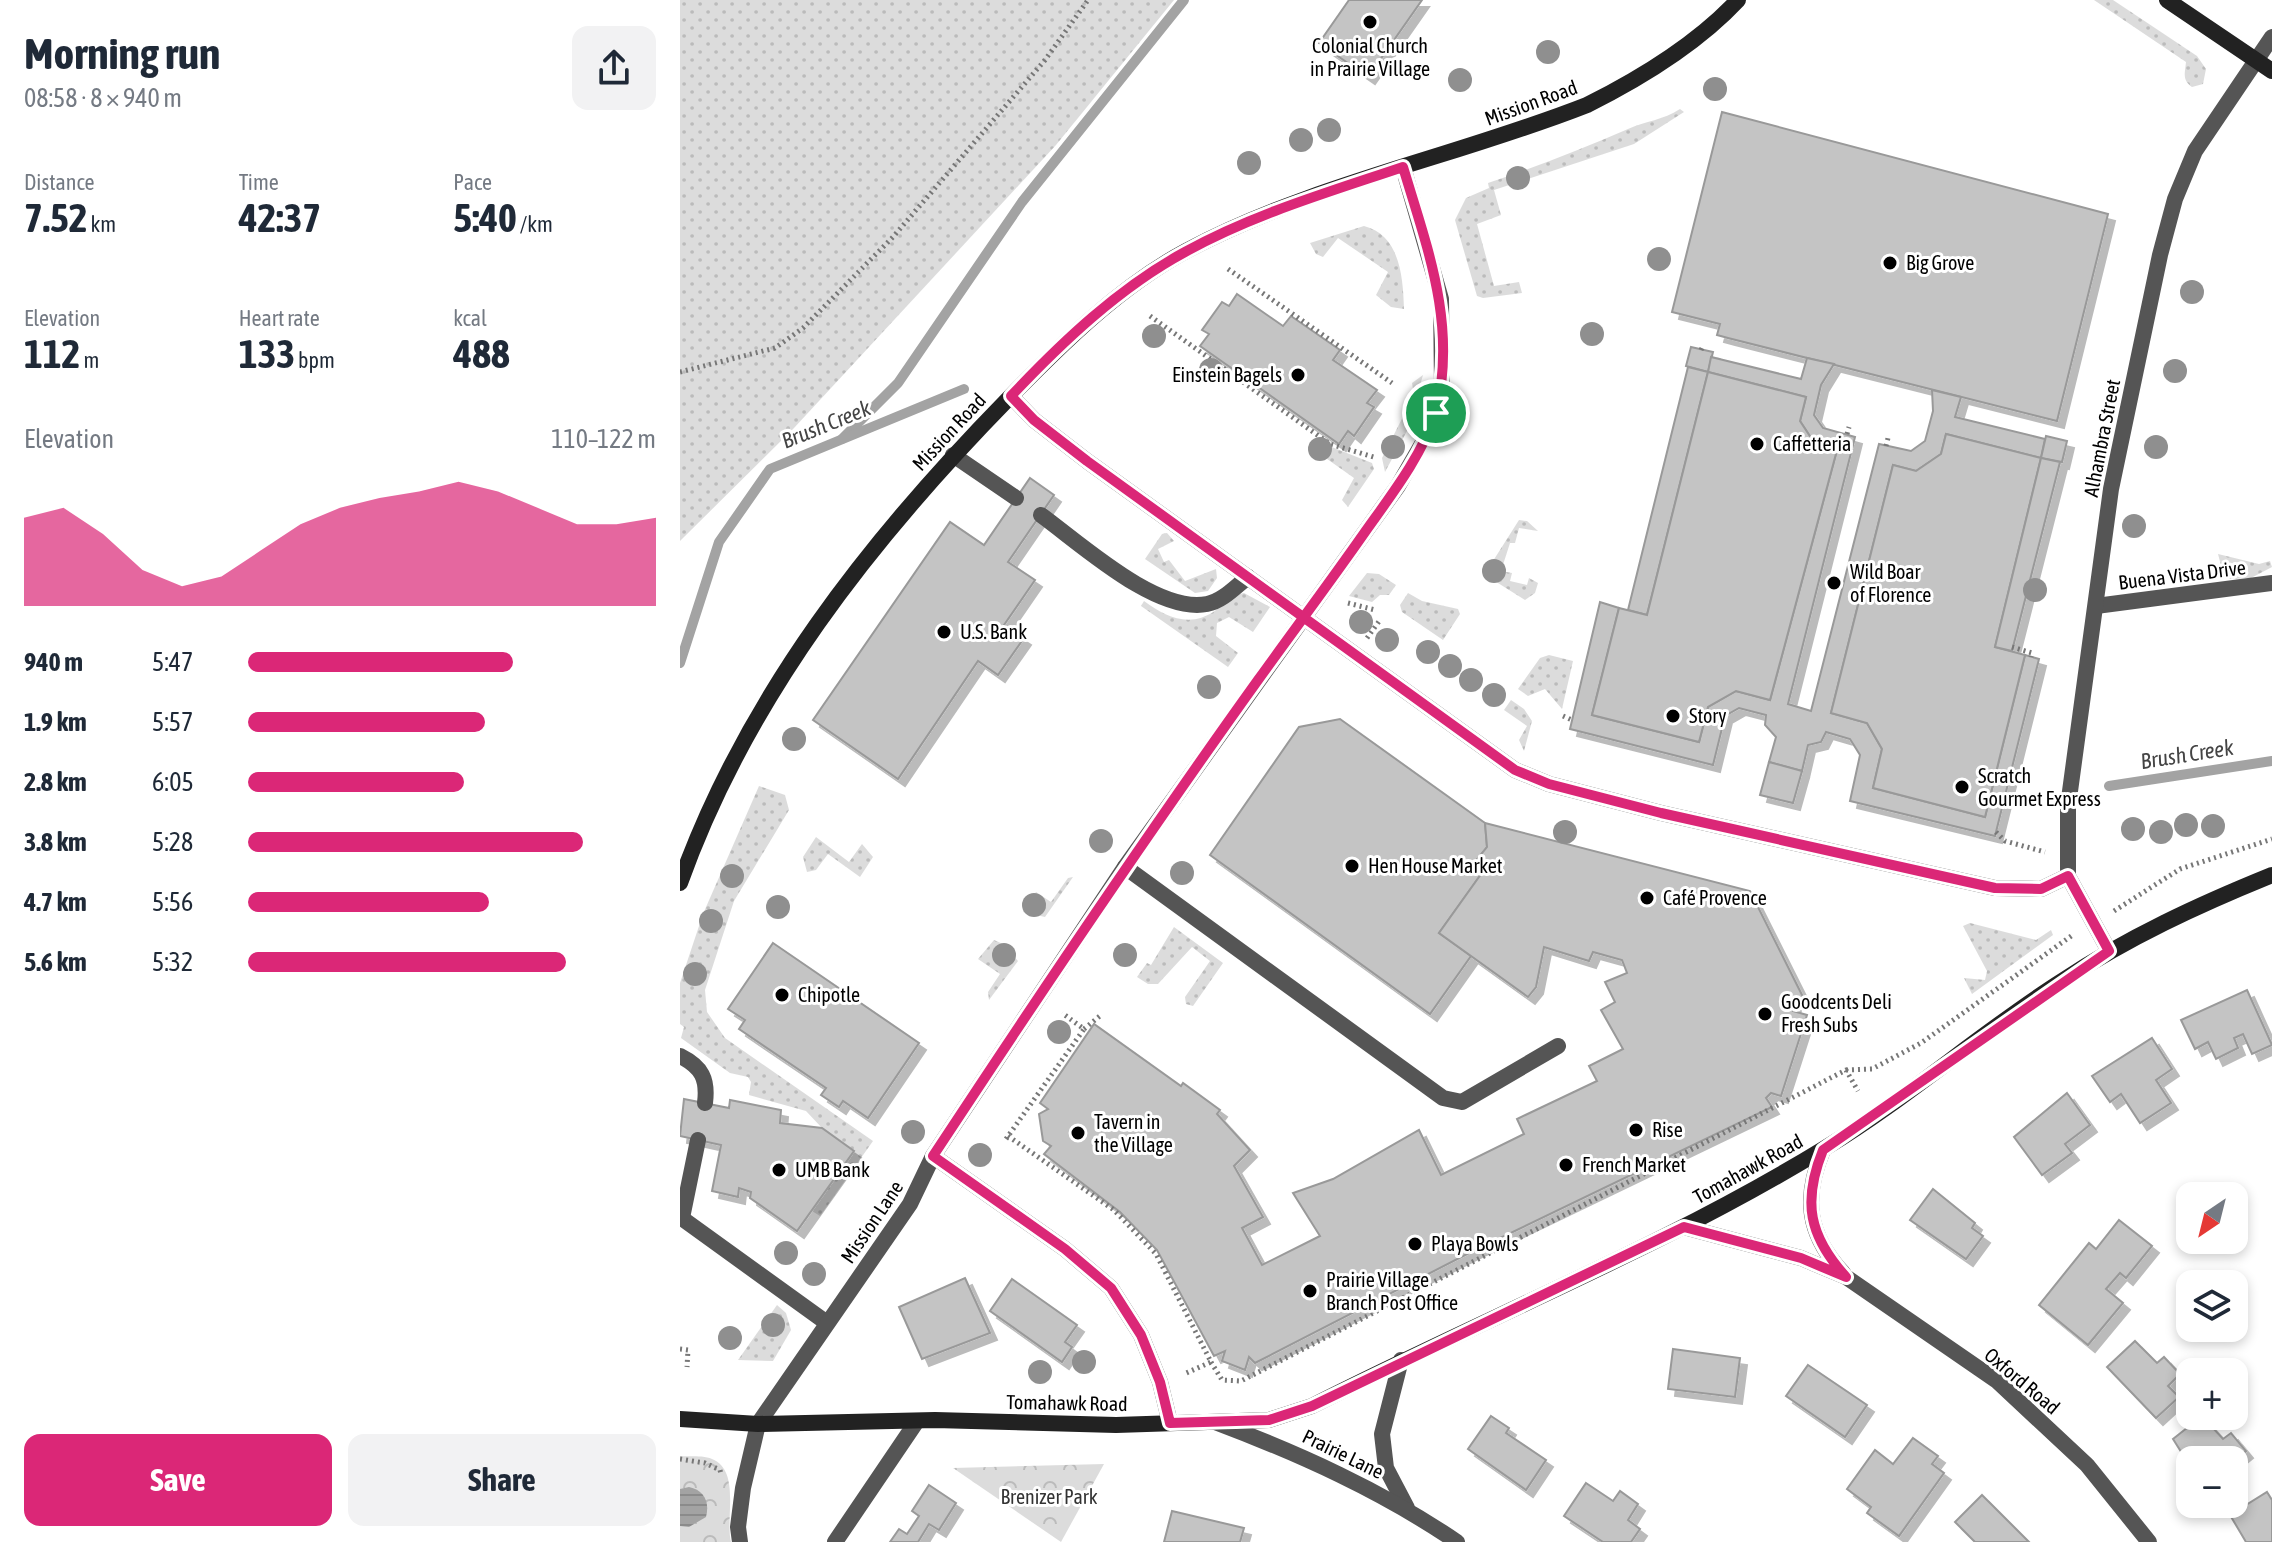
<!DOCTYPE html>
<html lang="en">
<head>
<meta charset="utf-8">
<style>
	body { margin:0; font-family:"Asap Condensed",sans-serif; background:#f2f2f3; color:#1f2937; height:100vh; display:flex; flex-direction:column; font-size:30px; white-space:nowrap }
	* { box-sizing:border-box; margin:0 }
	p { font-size:26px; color:#747a83 }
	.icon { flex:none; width:44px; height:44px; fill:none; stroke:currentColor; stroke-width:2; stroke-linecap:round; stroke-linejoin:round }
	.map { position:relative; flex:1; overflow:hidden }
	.side { display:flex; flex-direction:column; background:#fff; width:680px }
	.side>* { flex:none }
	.needle { width:52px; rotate:215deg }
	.buttons { position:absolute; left:1496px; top:1182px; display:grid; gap:16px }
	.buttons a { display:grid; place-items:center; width:72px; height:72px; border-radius:16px; background:#fff; box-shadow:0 4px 12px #0003; font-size:40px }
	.pin { position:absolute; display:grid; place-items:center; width:68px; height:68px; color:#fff; margin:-34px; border:4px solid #fff; border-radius:50%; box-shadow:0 2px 8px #0007 }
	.round { display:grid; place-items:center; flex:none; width:84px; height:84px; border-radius:16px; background:#f2f2f3 }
	.head { display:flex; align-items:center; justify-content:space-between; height:136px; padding:0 24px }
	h1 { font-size:44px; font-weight:700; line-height:60px }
	.stats { display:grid; grid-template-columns:repeat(3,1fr); gap:12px; height:136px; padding:8px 24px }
	.stats div { display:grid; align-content:center }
	.stats b { font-size:40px; font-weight:700 }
	.stats small { font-size:22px; font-weight:400 }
	.stats p { font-size:22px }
	.chart { height:224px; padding:16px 24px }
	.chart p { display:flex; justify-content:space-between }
	.chart svg { width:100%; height:144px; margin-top:8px; fill:#db2777; opacity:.7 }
	.button { display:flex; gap:16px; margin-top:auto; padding:16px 24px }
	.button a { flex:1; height:92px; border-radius:16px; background:#db2777; color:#fff; font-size:32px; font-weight:700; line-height:92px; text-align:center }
	.button a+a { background:#f2f2f3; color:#1f2937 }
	ul { padding:0 24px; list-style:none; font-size:26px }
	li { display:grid; grid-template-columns:128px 96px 1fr; align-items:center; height:60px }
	li i { height:20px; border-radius:10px; background:#db2777 }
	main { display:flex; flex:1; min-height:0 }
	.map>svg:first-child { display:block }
</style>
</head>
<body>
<main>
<section class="side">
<div class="head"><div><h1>Morning run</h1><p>08:58 · 8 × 940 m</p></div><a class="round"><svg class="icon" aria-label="share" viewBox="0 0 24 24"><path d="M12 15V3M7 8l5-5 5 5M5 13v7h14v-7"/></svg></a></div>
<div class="stats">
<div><p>Distance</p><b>7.52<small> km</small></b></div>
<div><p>Time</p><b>42:37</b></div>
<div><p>Pace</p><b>5:40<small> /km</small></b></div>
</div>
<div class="stats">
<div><p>Elevation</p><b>112<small> m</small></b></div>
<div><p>Heart rate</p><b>133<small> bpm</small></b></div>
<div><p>kcal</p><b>488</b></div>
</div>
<div class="chart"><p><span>Elevation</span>110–122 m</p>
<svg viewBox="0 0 160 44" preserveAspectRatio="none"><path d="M0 44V17L10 14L20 22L30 33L40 38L50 35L60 27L70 19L80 14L90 11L100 9L110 6L120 9L130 14L140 19L150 19L160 17V44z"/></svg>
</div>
<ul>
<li><b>940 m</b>5:47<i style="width:65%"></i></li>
<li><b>1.9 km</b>5:57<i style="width:58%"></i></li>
<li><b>2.8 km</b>6:05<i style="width:53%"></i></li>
<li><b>3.8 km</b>5:28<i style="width:82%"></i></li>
<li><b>4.7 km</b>5:56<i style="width:59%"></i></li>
<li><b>5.6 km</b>5:32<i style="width:78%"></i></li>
</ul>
<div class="button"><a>Save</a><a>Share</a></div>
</section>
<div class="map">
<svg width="1592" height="1542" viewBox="0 0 1592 1542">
	<defs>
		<pattern id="grass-dots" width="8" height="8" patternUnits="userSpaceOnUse" patternTransform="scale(2)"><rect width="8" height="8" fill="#dcdcdc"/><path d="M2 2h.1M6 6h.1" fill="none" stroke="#bbb" stroke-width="1.8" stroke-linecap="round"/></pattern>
		<pattern id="park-crowns" width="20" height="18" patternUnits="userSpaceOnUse" patternTransform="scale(2)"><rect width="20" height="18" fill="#dcdcdc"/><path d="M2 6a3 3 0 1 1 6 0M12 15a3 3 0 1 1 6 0" fill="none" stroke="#bbb"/></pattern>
		<pattern id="water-rules" width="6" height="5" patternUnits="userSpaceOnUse" patternTransform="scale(2)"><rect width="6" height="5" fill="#a3a3a3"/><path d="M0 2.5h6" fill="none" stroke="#8b8b8b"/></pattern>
		<filter id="shadow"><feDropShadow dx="7" dy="7" stdDeviation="0" flood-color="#0004"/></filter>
	</defs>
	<rect width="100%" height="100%" fill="#fff"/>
	<g fill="url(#grass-dots)">
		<polygon points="0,0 494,0 376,145 114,428 0,541"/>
		<path d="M1414,0H1433L1517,56L1526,69L1523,84L1512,87C1502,80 1505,73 1506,62Z"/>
		<path d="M1000,109L1004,112L954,144L814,190L821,215L797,224L814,286L839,282L842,293L803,298L797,296L775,220L786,198L809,188L808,183C856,167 902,149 948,129C966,121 983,120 1000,109Z"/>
		<path d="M684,226C720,235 723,277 724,309L711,307L696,295L708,272L658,238L643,257L636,254L630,243Z"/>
		<polygon points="743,375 727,431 705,472 702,458 734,395 732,383"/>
		<polygon points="639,442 692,463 694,469 668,507 662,500 674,478 633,449"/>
		<polygon points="839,520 847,521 858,531 839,528 835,543 830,543 821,571 832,573 830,581 847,585 849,578 858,583 855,593 845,600 810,578 806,572"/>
		<polygon points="487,533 494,541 478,549 484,562 489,560 505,581 536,569 537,578 528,591 515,593 465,559 482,534"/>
		<polygon points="1538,554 1579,564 1590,561 1592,567 1571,578 1548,579 1543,573"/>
		<polygon points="687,573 699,574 716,585 709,595 700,595 692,602 669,596"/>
		<path d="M564,593L590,607L573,632L549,617L537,623L536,636L558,653L548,667L461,606L464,601C486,617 510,629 536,610C545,603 552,595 564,593Z"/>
		<polygon points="728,593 742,601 778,609 780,614 763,640 722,612 720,605"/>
		<polygon points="869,655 893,661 882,709 865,689 848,696 838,689 860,658"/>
		<polygon points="831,700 844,709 852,721 844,751 839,740 847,726 824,710"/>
		<polygon points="79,786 105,795 109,810 54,901 25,990 27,1012 45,1038 193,1141 140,1216 132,1211 174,1151 142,1128 126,1111 69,1095 71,1082 68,1077 50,1073 1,1038 4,1027 0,1024 0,983 23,914"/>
		<polygon points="136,837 169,862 182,844 193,857 180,877 148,854 136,870 127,872 123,857"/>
		<polygon points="393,877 365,917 343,912 356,892 371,902 388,878"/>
		<polygon points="1290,923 1356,940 1371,930 1373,935 1292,994 1284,978 1305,980 1307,971 1283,926"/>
		<polygon points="494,927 543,963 513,1006 506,1004 505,997 530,961 512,947 478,984 468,984 457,977 467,963 471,965"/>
		<polygon points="314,940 323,944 338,961 309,1000 308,992 320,974 298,959"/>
		<polygon points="97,1305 106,1313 111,1330 93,1361 58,1360"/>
	</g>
	<g fill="url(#park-crowns)">
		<path d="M0,1456C9,1457 23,1455 32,1459C61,1471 45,1518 51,1542H0Z"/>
		<polygon points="424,1464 381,1542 273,1468"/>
	</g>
	<path fill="url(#water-rules)" d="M9,1487C24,1490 30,1502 26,1517L9,1527L0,1526V1489Z"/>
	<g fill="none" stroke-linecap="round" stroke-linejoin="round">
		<g stroke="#a3a3a3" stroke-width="10">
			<polyline points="162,439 218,383 342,202 504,0"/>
			<polyline points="0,663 39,542 90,469 284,389"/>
			<polyline points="1429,786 1592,761"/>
		</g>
	</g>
	<g fill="#c4c4c4" stroke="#999" stroke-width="2" filter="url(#shadow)">
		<polygon points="669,0 742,0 688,77 639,43"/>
		<polygon points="1042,112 1428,214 1377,421 1048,338 1037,335 1040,324 992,312"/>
		<polygon points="557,294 603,326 611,316 660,350 653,360 697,390 687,403 694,407 674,436 668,431 659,444 520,346 529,334 522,330 542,302 549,306"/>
		<polygon points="1011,347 1033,352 1028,372 1006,366"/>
		<polygon points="1031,357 1121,379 1127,358 1154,364 1141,385 1134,415 1143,428 1175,437 1108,704 1131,711 1199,444 1231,451 1245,441 1253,411 1252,390 1281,397 1275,417 1365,439 1361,458 1266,434 1261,454 1236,471 1213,465 1151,713 1187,723 1202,749 1193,788 1305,817 1345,655 1359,659 1315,836 1170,801 1180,755 1170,739 1146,732 1141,742 1128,745 1122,771 1089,762 1096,737 1085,725 1086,715 1059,708 1045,716 1033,765 890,729 920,602 939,608 912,715 1019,742 1028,707 1056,691 1090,700 1157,450 1135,444 1120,421 1126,397 1028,372"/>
		<polygon points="1008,367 1028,372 967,615 948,610"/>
		<polygon points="1028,372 1126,397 1120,421 1135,444 1157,450 1090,700 1056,691 1028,707 1019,742 912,715 939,608 967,615"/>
		<polygon points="1266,434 1361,458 1315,647 1345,655 1305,817 1193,788 1202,749 1187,723 1151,713 1213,465 1236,471 1261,454"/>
		<polygon points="1366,436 1387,441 1382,462 1361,458"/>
		<polygon points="1361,458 1380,462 1332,651 1315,647"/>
		<polygon points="350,478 374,495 328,562 355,580 324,625 344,638 318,675 298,661 218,779 133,720 270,522 304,545"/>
		<polygon points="660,719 805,823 807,847 795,862 804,870 759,933 791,956 750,1014 530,855 619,727"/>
		<polygon points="1089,762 1122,771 1113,803 1080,795"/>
		<polygon points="805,823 1070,891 1123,997 1114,1003 1113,1011 1127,1015 1101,1096 1091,1093 1086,1098 1092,1107 789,1253 575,1363 569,1357 565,1370 542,1361 545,1351 534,1356 477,1250 440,1212 364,1154 371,1146 363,1141 359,1114 368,1109 360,1103 414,1024 501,1086 503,1083 540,1110 537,1114 570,1150 554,1166 583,1217 562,1228 582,1265 640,1236 613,1193 653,1179 739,1130 761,1175 844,1134 837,1119 917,1081 909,1066 943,1049 921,1010 935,1002 925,982 947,973 942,960 913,952 909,961 864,947 856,987 848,997 759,933 804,870 795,862 807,847"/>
		<polygon points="93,943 239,1043 188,1118 163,1101 159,1107 141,1095 146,1088 59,1029 65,1020 48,1009"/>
		<polygon points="1567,990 1592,1045 1572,1054 1563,1034 1554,1038 1558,1048 1536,1059 1528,1042 1515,1049 1501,1020"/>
		<polygon points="1472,1038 1492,1069 1476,1080 1491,1103 1460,1123 1441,1094 1430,1102 1412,1076"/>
		<polygon points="1387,1093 1410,1125 1385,1144 1392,1153 1362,1175 1334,1137"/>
		<polygon points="4,1099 49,1108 50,1100 101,1110 100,1123 142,1128 174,1151 117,1231 70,1198 71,1192 59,1188 58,1197 32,1191 41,1145 0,1136"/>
		<polygon points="1253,1189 1295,1223 1292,1228 1303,1236 1286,1259 1230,1220"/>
		<polygon points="1439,1220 1472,1246 1446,1278 1440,1273 1426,1289 1443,1303 1408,1345 1359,1305 1409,1243 1416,1249"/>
		<polygon points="285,1278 310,1333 242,1359 219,1307"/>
		<polygon points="332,1279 397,1325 385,1342 392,1347 382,1362 310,1311"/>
		<polygon points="1455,1341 1477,1363 1484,1357 1500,1374 1488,1386 1499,1397 1476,1418 1427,1367"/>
		<polygon points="993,1349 1060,1358 1055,1397 988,1389"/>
		<polygon points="1128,1365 1187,1405 1165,1437 1106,1396"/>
		<polygon points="811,1416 829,1428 826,1433 866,1460 846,1490 788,1449"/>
		<polygon points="1522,1416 1543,1439 1551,1433 1566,1451 1554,1461 1510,1460 1510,1466 1493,1439"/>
		<polygon points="1233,1438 1258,1456 1252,1464 1264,1473 1219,1536 1187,1513 1191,1507 1167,1489 1195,1450 1213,1464"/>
		<polygon points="906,1483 933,1501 940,1491 958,1504 948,1520 960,1529 951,1542 923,1542 884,1516"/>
		<polygon points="249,1485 276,1503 259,1530 249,1524 238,1542 210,1542 219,1529 227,1534 239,1516 232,1511"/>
		<polygon points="1587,1492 1592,1500 1592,1542 1566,1542 1550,1515"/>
		<polygon points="1302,1495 1349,1542 1295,1542 1275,1522"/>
		<polygon points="492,1511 564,1528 560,1542 484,1542"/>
	</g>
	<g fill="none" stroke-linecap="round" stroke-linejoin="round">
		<g stroke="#777" stroke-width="5" stroke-dasharray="2 4" stroke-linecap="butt">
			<polyline points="548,269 712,383"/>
			<polyline points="470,316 650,444 697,458"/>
			<polyline points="1021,350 1022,348"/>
			<polyline points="0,372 95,348 123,328 213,237 365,60 408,0"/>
			<polyline points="1167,434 1169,427"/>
			<polyline points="1206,446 1208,438"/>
			<polyline points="668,603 695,610"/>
			<polyline points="687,638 700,620"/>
			<polyline points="1332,647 1352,653 1351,657"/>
			<polyline points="883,716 892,720"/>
			<polyline points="1316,832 1325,841 1365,852"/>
			<polyline points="1434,911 1500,869 1592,839"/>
			<polyline points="404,1029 421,1015"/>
			<polyline points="1166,1070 1192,1069 1241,1043 1394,934"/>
			<polyline points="328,1136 434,1210 476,1254 531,1362 504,1374"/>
			<polyline points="326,1139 404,1029 382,1013"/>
			<polyline points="0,1349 8,1350 7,1367"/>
			<polyline points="531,1362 542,1380 561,1381 1166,1070 1178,1091"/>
			<polyline points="0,1459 25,1463 40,1470 41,1474"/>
		</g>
		<g stroke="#555" stroke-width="16">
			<polyline points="273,455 336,498"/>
			<path d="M361,515C401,544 477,614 527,604C543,601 556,586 568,577"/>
			<polyline points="445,867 763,1098 782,1102 878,1046"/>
			<path d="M0,1056C22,1067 28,1079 25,1103"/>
			<polyline points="0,1217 147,1323"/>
			<polyline points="2,1218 18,1140"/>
		</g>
		<g stroke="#555" stroke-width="16">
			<polyline points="331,396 354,420 407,461 835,770 869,784 981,813 1315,888 1361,889 1388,876 1429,951"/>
			<polyline points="1416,606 1592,583"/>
			<polyline points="1388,876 1388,806 1431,489 1480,255 1495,199 1515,151 1592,37"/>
			<path d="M1143,1150C1123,1198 1127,1234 1163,1273"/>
			<polyline points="253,1156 385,1249 431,1288 461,1335 480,1382 490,1423"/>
			<polyline points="1004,1227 1121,1258 1166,1277 1317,1381 1407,1465 1469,1542"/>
			<polyline points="721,1360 702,1434 706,1468 727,1508"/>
			<path d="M535,1422C620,1454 702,1491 777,1542"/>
			<polyline points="60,1542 58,1527 63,1488 78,1424 230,1204 253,1156 445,867 718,486 749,432 762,387 761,299 723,167"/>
			<polyline points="155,1542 237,1421"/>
		</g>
		<g stroke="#222" stroke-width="16">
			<polyline points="1487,0 1592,71"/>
			<path d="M0,883C67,696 191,539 328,399C381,345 439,287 506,251C632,184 775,157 907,105C961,78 1017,44 1058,0"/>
			<path d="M0,1419L78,1424L255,1420L436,1425L589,1420L632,1406C802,1319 982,1248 1145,1148C1228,1098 1300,1033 1382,981C1449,937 1518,905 1592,875"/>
		</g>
	</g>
	<g fill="#8f8f8f">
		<circle cx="868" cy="52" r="12"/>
		<circle cx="780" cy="80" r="12"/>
		<circle cx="1035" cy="89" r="12"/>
		<circle cx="649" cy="130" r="12"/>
		<circle cx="621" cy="140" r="12"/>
		<circle cx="569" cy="163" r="12"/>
		<circle cx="838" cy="178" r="12"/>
		<circle cx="979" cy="259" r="12"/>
		<circle cx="1512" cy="292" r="12"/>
		<circle cx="912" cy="334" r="12"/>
		<circle cx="474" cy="336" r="12"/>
		<circle cx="531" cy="370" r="12"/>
		<circle cx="1495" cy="371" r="12"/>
		<circle cx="713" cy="447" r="12"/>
		<circle cx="1476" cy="447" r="12"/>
		<circle cx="640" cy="449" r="12"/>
		<circle cx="1454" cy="526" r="12"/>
		<circle cx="814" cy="571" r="12"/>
		<circle cx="1355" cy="590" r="12"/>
		<circle cx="681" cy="622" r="12"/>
		<circle cx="707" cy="640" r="12"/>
		<circle cx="748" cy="652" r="12"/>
		<circle cx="770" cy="666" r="12"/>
		<circle cx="791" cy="680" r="12"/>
		<circle cx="529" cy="687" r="12"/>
		<circle cx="814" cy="695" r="12"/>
		<circle cx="114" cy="739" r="12"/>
		<circle cx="1506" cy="825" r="12"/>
		<circle cx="1533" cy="826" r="12"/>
		<circle cx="1453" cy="829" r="12"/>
		<circle cx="885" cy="832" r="12"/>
		<circle cx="1481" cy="832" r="12"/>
		<circle cx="421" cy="841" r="12"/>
		<circle cx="502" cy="873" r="12"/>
		<circle cx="52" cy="876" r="12"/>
		<circle cx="354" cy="905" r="12"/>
		<circle cx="98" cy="907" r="12"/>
		<circle cx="31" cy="921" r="12"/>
		<circle cx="324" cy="955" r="12"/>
		<circle cx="445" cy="955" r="12"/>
		<circle cx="15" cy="974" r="12"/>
		<circle cx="379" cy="1032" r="12"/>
		<circle cx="233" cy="1132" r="12"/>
		<circle cx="300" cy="1155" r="12"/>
		<circle cx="106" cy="1253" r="12"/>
		<circle cx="134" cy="1274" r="12"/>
		<circle cx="93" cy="1325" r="12"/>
		<circle cx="50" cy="1338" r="12"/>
		<circle cx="404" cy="1362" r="12"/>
		<circle cx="360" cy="1372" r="12"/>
	</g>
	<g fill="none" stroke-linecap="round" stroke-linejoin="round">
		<defs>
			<path id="route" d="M756,413C741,457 712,494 685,532C650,582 614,630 578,680C466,836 359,995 253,1156L385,1249L431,1288L461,1335L480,1382L490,1423L589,1420L632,1406L1004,1227L1121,1258L1166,1277C1129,1236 1122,1202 1143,1150L1429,951L1388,876L1361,889L1315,888L981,813L869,784L835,770L407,461L354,420L331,396C382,342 440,287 505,252C574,214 649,192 723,167C748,250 777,325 756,413"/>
		</defs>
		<use href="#route" stroke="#fff" stroke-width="16"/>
		<use href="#route" stroke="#db2777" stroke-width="10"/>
	</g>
	<g fill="#000" stroke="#fff" stroke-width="3">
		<circle cx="690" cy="22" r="8"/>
		<circle cx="1210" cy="263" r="8"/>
		<circle cx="618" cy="375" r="8"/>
		<circle cx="1077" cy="444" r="8"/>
		<circle cx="1154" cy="583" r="8"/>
		<circle cx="264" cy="632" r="8"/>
		<circle cx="993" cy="716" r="8"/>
		<circle cx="1282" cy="787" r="8"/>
		<circle cx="672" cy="866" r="8"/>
		<circle cx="967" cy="898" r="8"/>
		<circle cx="102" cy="995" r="8"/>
		<circle cx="1085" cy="1014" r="8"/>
		<circle cx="956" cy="1130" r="8"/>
		<circle cx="398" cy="1133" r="8"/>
		<circle cx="886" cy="1165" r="8"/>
		<circle cx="99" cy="1170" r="8"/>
		<circle cx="735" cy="1244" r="8"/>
		<circle cx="630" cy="1291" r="8"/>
	</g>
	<g text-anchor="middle" stroke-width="6" stroke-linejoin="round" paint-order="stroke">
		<g font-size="20" fill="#000" stroke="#fff" text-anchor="start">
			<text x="690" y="53" text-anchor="middle">Colonial Church<tspan x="690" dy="23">in Prairie Village</tspan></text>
			<text x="1226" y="270">Big Grove</text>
			<text x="602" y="382" text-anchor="end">Einstein Bagels</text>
			<text x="1093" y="451">Caffetteria</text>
			<text x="1170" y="579">Wild Boar<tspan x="1170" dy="23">of Florence</tspan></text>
			<text x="280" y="639">U.S. Bank</text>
			<text x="1009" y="723">Story</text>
			<text x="1298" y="783">Scratch<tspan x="1298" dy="23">Gourmet Express</tspan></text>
			<text x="688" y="873">Hen House Market</text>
			<text x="983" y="905">Café Provence</text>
			<text x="118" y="1002">Chipotle</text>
			<text x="1101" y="1009">Goodcents Deli<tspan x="1101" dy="23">Fresh Subs</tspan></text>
			<text x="414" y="1129">Tavern in<tspan x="414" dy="23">the Village</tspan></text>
			<text x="972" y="1137">Rise</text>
			<text x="902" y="1172">French Market</text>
			<text x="115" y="1177">UMB Bank</text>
			<text x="751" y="1251">Playa Bowls</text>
			<text x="646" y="1287">Prairie Village<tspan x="646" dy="23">Branch Post Office</tspan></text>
		</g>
		<g font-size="20" fill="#000" stroke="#fff">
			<text transform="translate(851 103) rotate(-20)" y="7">Mission Road</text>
			<text transform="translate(269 432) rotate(-47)" y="7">Mission Road</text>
			<text transform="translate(1422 438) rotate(-79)" y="7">Alhambra Street</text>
			<text transform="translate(1502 575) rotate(-7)" y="7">Buena Vista Drive</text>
			<text transform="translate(1068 1169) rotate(-29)" y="7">Tomahawk Road</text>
			<text transform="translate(192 1222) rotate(-56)" y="7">Mission Lane</text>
			<text transform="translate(1342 1381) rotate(40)" y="7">Oxford Road</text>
			<text transform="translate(387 1403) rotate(1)" y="7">Tomahawk Road</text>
			<text transform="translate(663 1454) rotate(26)" y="7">Prairie Lane</text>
		</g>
		<g font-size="20" fill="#333" stroke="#fff">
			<text x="369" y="1504">Brenizer Park</text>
		</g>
		<g font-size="22" font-style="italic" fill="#444" stroke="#fff">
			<text transform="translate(146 424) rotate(-22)" y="8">Brush Creek</text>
			<text transform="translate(1507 754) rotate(-9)" y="8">Brush Creek</text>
		</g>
	</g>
</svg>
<div class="buttons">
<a><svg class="needle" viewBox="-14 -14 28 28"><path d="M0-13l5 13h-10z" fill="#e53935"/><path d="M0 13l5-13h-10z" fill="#747a83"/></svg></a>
<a><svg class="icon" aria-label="layers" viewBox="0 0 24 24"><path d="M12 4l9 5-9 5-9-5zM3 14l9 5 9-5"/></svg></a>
<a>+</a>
<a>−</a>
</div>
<div class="pin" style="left:756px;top:413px;background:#1e9e55"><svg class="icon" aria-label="arrive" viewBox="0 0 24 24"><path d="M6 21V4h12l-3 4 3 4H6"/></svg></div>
</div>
</main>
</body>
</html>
